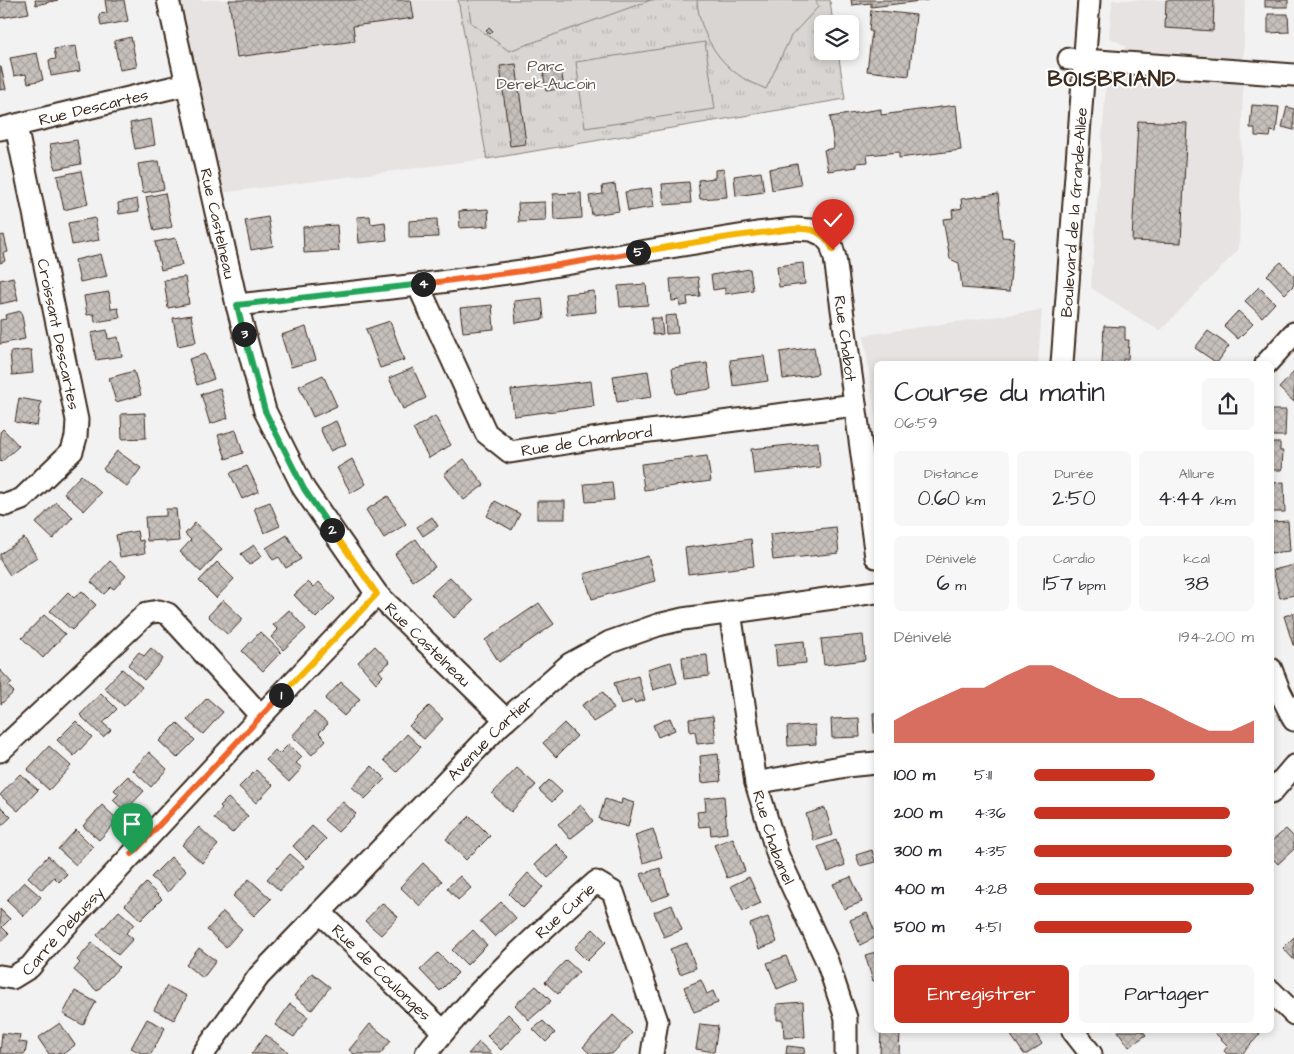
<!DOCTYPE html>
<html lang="fr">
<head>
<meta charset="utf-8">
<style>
	body { margin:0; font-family:"Architects Daughter",sans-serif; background:#f7f7f7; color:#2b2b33; height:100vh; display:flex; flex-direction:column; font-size:19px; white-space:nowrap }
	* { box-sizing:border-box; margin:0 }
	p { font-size:16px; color:#7c7c81 }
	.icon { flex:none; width:28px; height:28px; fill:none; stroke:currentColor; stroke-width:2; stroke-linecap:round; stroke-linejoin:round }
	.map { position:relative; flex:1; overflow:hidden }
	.sheet { position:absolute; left:874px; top:361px; width:400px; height:672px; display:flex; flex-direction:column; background:#fff; border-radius:8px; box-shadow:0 2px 8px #0003 }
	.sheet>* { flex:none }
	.buttons { position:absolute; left:814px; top:15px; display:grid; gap:10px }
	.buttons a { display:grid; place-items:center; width:45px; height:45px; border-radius:8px; background:#fff; box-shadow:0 2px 8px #0003; font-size:25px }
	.pin { position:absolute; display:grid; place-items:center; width:42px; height:42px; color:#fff; margin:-51px -21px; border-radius:50% 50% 50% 0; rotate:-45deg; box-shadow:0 0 5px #0007 }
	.pin .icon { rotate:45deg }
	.km { position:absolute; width:25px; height:25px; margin:-12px; border-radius:50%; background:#222; color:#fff; font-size:14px; line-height:25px; text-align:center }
	.round { display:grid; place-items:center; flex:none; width:52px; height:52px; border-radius:8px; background:#f7f7f7 }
	.summary { display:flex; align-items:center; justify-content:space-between; height:85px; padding:0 20px }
	h1 { font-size:28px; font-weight:600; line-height:38px }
	.figures { display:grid; grid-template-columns:repeat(3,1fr); gap:8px; height:85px; padding:5px 20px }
	.figures div { display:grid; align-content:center; border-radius:8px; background:#f7f7f7; text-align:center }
	.figures b { font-size:21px; font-weight:600 }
	.figures small { font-size:14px; font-weight:400 }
	.figures p { font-size:14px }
	.chart { height:140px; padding:10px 20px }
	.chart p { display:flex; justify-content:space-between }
	.chart svg { width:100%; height:90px; margin-top:5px; fill:#c8321e; opacity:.7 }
	.primary-button { display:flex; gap:10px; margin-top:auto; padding:10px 20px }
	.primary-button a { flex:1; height:58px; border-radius:8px; background:#c8321e; color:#fff; font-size:20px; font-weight:600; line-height:58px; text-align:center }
	.primary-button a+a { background:#f7f7f7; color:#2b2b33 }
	ul { padding:0 20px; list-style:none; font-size:16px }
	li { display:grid; grid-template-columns:80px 60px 1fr; align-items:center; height:38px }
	li i { height:12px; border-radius:6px; background:#c8321e }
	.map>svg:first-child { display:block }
</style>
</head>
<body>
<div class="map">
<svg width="1294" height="1054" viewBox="0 0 1294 1054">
	<defs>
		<pattern id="grass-tufts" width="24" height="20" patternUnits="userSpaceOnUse" patternTransform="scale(1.25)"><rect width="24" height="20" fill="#d8d5d2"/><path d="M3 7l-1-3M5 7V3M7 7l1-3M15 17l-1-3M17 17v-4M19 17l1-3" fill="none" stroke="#bab7b4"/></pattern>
		<pattern id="building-cross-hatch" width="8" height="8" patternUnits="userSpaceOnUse" patternTransform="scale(1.25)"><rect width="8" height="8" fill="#c6c0bd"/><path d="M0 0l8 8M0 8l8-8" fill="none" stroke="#aba5a2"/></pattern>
	</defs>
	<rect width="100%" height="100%" fill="#f3f2f2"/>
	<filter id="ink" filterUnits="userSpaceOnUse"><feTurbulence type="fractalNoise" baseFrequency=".02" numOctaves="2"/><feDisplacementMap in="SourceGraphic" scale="10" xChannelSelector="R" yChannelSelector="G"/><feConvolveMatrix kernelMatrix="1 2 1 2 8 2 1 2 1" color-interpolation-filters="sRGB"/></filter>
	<g filter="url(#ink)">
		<g fill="#e6e3e2">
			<polygon points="168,0 458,0 487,159 212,194"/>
			<polygon points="1112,0 1245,0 1239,249 1160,331 1091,288 1106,86 1120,79 1125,46 1109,37"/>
			<polygon points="1042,310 1038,364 876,364 876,424 864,335"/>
		</g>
		<polygon fill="url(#grass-tufts)" stroke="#8a8078" points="458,0 830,0 833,24 822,24 822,51 838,51 845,99 487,159"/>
		<g fill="#d8d5d2" stroke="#8a8078">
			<polygon points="468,0 651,0 509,51 471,23"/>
			<path d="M697,0H816L818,7L791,36L766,89C760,86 754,84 748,81C719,65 699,33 697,0Z"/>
			<polygon points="705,42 715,109 585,128 576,62"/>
		</g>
		<g fill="url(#building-cross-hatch)" stroke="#3b2a1e">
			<polygon points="0,0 26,0 29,13 0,18"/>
			<polygon points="35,0 58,0 36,5"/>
			<polygon points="105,0 124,0 128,21 101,26 99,14 107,13"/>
			<polygon points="229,0 411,0 414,18 353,26 355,41 237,57"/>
			<polygon points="851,0 929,0 871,7 871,3 852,5"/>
			<polygon points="1166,0 1214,0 1213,31 1165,28"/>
			<rect x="1265" y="0" width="23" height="7"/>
			<polygon points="871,10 916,15 909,76 867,71 872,31 869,31"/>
			<polygon points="1268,14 1288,14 1289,32 1268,33"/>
			<polygon points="489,27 493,31 490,34 486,31"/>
			<polygon points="131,37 137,67 120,70 114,41"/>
			<polygon points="76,46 80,71 51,76 49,60 56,59 54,49"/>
			<polygon points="37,53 43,80 28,83 26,74 14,76 10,58"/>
			<polygon points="516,64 526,144 510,146 500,66"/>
			<polygon points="0,67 1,67 6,89 0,90"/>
			<polygon points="561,69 564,88 546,91 543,71"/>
			<polygon points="956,105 961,150 899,158 899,152 867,155 868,162 857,163 857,167 828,171 824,150 834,148 830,117 881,109 881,115"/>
			<polygon points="1252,105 1279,107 1276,132 1271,131 1270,137 1255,136 1255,128 1250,128"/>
			<polygon points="1287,107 1294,109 1294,130 1282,127"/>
			<polygon points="151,119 155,145 135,149 130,123"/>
			<polygon points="1138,121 1187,123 1181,243 1132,241"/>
			<polygon points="77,140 81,164 55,169 50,144"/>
			<polygon points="159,161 164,189 143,193 138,164"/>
			<polygon points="797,164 801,185 772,190 769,169"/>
			<polygon points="724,169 727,197 700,199 698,180 715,178 715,170"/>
			<polygon points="81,171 88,204 64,210 57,176"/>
			<polygon points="761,172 764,192 736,196 734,176"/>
			<polygon points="689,182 691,203 664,205 662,184"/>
			<polygon points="615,184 619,211 592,215 589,196 603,194 602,186"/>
			<polygon points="651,188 654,207 628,211 625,192"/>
			<polygon points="165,193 172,227 154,231 146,197"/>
			<polygon points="581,193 582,218 554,220 553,194"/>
			<polygon points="998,194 1002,237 1014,238 1009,292 962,288 959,263 950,259 943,219 953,218 952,210 962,208 961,199"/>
			<polygon points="137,199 139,211 119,214 118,203"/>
			<polygon points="545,202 546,221 519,222 518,203"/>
			<polygon points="488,209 489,226 460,228 459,211"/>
			<polygon points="370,216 371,224 385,222 387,240 359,243 357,217"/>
			<polygon points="268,217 273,246 251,250 245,221"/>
			<polygon points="95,218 99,240 72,245 68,223"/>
			<polygon points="437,219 438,237 409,238 409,221"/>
			<polygon points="337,225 339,251 304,253 303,227"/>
			<polygon points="4,235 8,252 3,253 5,261 0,263 0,236"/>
			<polygon points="176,238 182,265 161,270 155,242"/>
			<polygon points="101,254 107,276 80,282 75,260"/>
			<polygon points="1281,262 1294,276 1294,285 1285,294 1267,275"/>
			<polygon points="803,263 805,284 779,287 777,266"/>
			<polygon points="750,269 753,290 725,294 725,288 713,290 711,275"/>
			<polygon points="13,277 18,300 0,304 0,280"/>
			<polygon points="185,277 189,304 168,308 164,280"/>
			<polygon points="698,277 700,296 687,297 688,305 680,306 679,300 672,301 670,279"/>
			<polygon points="646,284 648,305 620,307 618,286"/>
			<polygon points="1259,287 1275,303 1262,317 1245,301"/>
			<polygon points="594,291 596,312 567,315 565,294"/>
			<polygon points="109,292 111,309 118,308 120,318 95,322 94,314 87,315 84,296"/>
			<polygon points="542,298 544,319 516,323 514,301"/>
			<polygon points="492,305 494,329 463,332 460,308"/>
			<polygon points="21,311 24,326 23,327 25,339 0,344 0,320 6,319 5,315"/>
			<polygon points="1238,311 1253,324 1238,339 1224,326"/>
			<polygon points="191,315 196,342 178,346 173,318"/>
			<polygon points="676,315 678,333 666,334 665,316"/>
			<polygon points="651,318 661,318 663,334 653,335"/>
			<polygon points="390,321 404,360 380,368 366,329"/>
			<polygon points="1104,326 1125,327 1125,340 1129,340 1128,359 1123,359 1123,364 1102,364"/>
			<polygon points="306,327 316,360 291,367 281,335"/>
			<polygon points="107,330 108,339 118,337 122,356 96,360 91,333"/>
			<polygon points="1208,331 1229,346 1217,363 1195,348"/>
			<polygon points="814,347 818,374 783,379 780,352"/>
			<polygon points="31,350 33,373 12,375 10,352"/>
			<polygon points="205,354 214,379 197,385 189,359"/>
			<polygon points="764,356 768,381 733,386 730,360"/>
			<polygon points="707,363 711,389 676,394 672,368"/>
			<polygon points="413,368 426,398 403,409 389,378"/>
			<polygon points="134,371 141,395 116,402 109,378"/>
			<polygon points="648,371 652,397 617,402 613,376"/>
			<polygon points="1294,372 1294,402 1279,388"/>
			<polygon points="323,375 337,406 313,417 299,386"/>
			<polygon points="591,381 594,406 514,416 511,390"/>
			<polygon points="220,388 228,418 210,424 201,394"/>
			<polygon points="19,398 41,402 37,426 15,422"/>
			<polygon points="1271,410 1286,410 1285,436 1271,436"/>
			<polygon points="145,413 146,438 122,439 121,414"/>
			<polygon points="435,416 451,445 429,458 413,429"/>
			<polygon points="336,421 346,444 330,451 320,428"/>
			<polygon points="3,429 19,446 1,462 0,461 0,432"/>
			<polygon points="236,430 243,453 226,459 218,435"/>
			<polygon points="818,442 820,467 754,474 751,449"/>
			<polygon points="1271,443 1280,443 1280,451 1283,451 1282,470 1271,470"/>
			<polygon points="117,451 141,468 127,487 103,469"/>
			<polygon points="707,456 711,481 644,490 641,464"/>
			<polygon points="352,459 366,484 351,493 337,468"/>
			<polygon points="464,459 484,485 464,500 444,474"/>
			<polygon points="247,466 259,491 242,499 230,473"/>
			<polygon points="81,475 101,493 84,511 64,493"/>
			<polygon points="612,482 614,500 586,502 584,484"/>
			<polygon points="1284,482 1285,512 1271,512 1271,483"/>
			<polygon points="388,496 406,524 384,538 366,510"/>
			<polygon points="495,501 520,514 512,530 487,516"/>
			<rect x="537" y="501" width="28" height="18"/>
			<polygon points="56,502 73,517 53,539 36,523"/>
			<polygon points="270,502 280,526 264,533 254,508"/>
			<polygon points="166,509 176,509 179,541 166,542 166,540 147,541 145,517 166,516"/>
			<polygon points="432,517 438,526 423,536 417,527"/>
			<polygon points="1288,521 1290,551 1271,553 1271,522"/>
			<polygon points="195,523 222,549 201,572 180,552 191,540 185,534"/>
			<polygon points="836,527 839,553 773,560 770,534"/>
			<polygon points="137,531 139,541 143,540 145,553 120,557 116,535"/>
			<polygon points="287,535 301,559 286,568 279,557 273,560 266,548"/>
			<polygon points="24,538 37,557 10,575 0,560 0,554"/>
			<polygon points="416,539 435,567 413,581 395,554"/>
			<polygon points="751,539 754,566 688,574 685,548"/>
			<polygon points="254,545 262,556 249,565 241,554"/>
			<polygon points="648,556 655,581 592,599 584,574"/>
			<polygon points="110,561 126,576 114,589 111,587 104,594 91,582"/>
			<polygon points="217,562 234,579 216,598 199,581"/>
			<polygon points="1294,565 1294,595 1280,598 1273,570"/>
			<polygon points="450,577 473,601 454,618 431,594"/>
			<polygon points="308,582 313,587 319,582 335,599 316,618 294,595"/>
			<polygon points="82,591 96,605 72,630 50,611 68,592 74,598"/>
			<polygon points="223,600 243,619 228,635 208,616"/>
			<polygon points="539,603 554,624 499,662 485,640"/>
			<polygon points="289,610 306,629 283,650 271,637 278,630 273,625"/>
			<polygon points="1294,613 1294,645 1293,645 1284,616"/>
			<polygon points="44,615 65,634 43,658 22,638"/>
			<polygon points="260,632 281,652 263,671 242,651"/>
			<polygon points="863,635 865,660 824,665 821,639"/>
			<polygon points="804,641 806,663 777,666 775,644"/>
			<polygon points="375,646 390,662 379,671 383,676 376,683 358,662"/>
			<polygon points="151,648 163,659 144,680 128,665 139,652 144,656"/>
			<polygon points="707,655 709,676 684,679 682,657"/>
			<polygon points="671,662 677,683 653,690 647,669"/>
			<polygon points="122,669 142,687 124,706 104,688"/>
			<polygon points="0,670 12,683 8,686 14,692 1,704"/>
			<polygon points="638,676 645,700 635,703 634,700 621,704 614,683"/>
			<polygon points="341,682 360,699 344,716 325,699"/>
			<polygon points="603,692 614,709 593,722 582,705"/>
			<polygon points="101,693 117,709 103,723 111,730 103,737 80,715"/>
			<polygon points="207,698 223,712 203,734 187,720"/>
			<polygon points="429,706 443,719 424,739 409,726"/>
			<polygon points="314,712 328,724 319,733 326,740 312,755 292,736"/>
			<polygon points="873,713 876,713 876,733 874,733"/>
			<polygon points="713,716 716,742 697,744 695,731 690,732 689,719"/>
			<polygon points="670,718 675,730 658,737 653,725"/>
			<polygon points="859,718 860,737 832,738 831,719"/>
			<polygon points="76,721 92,737 74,756 57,740"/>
			<polygon points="177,723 195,740 177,758 159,741"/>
			<polygon points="564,723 577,736 556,757 543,743"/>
			<polygon points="815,725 816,744 788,746 787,727"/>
			<polygon points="407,734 421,747 397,772 384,760"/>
			<polygon points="289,744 302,757 296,763 302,768 289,782 266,760 275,750 279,754"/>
			<polygon points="49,746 71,766 49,790 27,770"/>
			<polygon points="149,752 167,769 151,787 133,770"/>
			<polygon points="718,754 721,781 702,783 700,756"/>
			<polygon points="372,766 385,779 365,799 352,787"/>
			<polygon points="517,768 536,785 511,812 492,794"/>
			<polygon points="256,770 273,785 256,803 239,787"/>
			<polygon points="20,774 38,790 18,811 0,795"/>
			<polygon points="128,776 144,791 125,811 113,800 119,794 114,790"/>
			<polygon points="549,780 562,792 552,802 539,790"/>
			<polygon points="724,796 727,833 711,835 710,826 699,827 697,812 706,811 705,798"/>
			<polygon points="228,798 248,816 232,833 214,818 222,808 220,806"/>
			<polygon points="605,799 621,804 622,799 634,803 628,827 599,819"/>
			<polygon points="342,801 356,814 338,832 324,820"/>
			<polygon points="102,805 118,820 99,840 83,826"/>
			<polygon points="581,805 593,821 570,839 558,824"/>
			<polygon points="0,806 11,817 0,827"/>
			<polygon points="825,808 833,835 814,841 806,814"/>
			<polygon points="470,816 490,836 466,860 446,839"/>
			<polygon points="312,826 326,839 306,859 293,846"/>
			<polygon points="199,827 218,845 202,863 182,845"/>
			<polygon points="653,829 662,857 643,863 635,835"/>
			<polygon points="1286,829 1294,837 1294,849 1278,864 1271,857 1271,842"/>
			<polygon points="76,830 93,847 76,865 58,849"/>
			<polygon points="733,838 745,871 727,878 714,845"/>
			<polygon points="836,840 845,865 828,872 818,847"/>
			<polygon points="556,844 570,858 548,878 535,864"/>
			<polygon points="872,850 875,862 860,866 856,855"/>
			<polygon points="290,854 304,866 280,891 267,879"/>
			<polygon points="48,856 67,874 59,882 54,877 42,890 28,877"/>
			<polygon points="171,857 186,871 168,892 151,877"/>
			<polygon points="423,863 442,881 420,906 400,887"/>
			<polygon points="660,868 669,895 651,901 641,874"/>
			<polygon points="528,873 543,887 523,908 509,894"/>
			<polygon points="460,876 471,888 458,900 447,888"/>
			<polygon points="749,877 761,903 743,911 731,886"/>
			<polygon points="851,877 862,902 844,909 833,884"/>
			<polygon points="249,879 271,899 254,916 233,896"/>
			<polygon points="24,882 41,897 24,916 7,900"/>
			<polygon points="146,883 162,899 141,920 125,905"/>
			<polygon points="501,902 516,918 495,937 480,921"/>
			<polygon points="382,903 398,917 381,935 365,921"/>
			<polygon points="672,905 682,930 664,937 654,912"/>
			<polygon points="0,909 10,919 2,927 9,934 0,942"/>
			<polygon points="119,911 134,924 126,933 133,939 118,955 97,935"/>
			<polygon points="223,912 242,929 226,947 207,930"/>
			<polygon points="867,913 876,934 876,937 860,945 850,920"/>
			<polygon points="768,917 777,942 759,949 750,924"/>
			<polygon points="593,929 606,942 587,961 574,948"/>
			<polygon points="473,930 487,945 467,965 452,950"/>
			<polygon points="1294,937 1294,960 1283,948"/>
			<polygon points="92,943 119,967 97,991 74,970 80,963 77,960"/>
			<polygon points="687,943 696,968 680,974 670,949"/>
			<polygon points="199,948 216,961 203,978 186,965"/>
			<polygon points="876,952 876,980 873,981 865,955"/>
			<polygon points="438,953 458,973 440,991 420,970"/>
			<polygon points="786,956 796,981 777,989 767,963"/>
			<polygon points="566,960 579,972 558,994 545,982"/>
			<polygon points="312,973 330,987 312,1010 294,996"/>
			<polygon points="701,980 707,994 713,991 718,1003 694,1012 684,987"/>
			<polygon points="167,986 187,996 174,1020 154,1010"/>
			<polygon points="536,986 551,1001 529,1020 515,1005"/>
			<polygon points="75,991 96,1002 83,1025 63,1014"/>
			<polygon points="803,1002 805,1037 784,1038 783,1020 777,1020 777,1004"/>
			<polygon points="290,1004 308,1017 294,1037 275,1025"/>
			<polygon points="508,1014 522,1028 501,1050 487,1036"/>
			<polygon points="613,1015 632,1033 612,1054 590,1054 583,1047"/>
			<polygon points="147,1019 165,1028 151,1054 143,1054 131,1048"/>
			<polygon points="543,1021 555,1033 546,1042 533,1029"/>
			<polygon points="60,1023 75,1045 63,1054 61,1054 60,1052 56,1054 49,1054 38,1038"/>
			<polygon points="370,1024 391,1041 380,1054 354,1054 349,1050"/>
			<polygon points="700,1024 718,1026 714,1052 696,1049"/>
			<polygon points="881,1031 900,1032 899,1054 880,1054"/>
			<polygon points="1008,1031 1034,1031 1042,1044 1027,1054 1024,1054"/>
			<polygon points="1118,1031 1143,1031 1146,1035 1129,1047"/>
			<polygon points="1213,1031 1256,1031 1260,1034 1242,1054 1227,1054 1224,1051 1228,1046"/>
			<polygon points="2,1033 20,1035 19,1042 27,1043 25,1054 0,1054"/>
			<polygon points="266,1035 288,1052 286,1054 251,1054"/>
			<polygon points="479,1042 492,1054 468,1054"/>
			<polygon points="787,1046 805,1048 804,1054 786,1054"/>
		</g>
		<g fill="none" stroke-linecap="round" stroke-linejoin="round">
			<defs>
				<g id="minor">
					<path id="s1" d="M168,0L237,305L265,411L304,489L377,594L506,720"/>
					<polyline points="1069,59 1294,75"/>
					<path id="s2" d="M0,129L187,84"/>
					<path id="s3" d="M418,285L486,433L510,452L610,436L855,405"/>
					<path id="s4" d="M237,305L418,285L522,271L757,233L794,229L812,230L823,235L831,244L835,258L876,557"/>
					<path id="s5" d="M1062,364L1089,0"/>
					<polyline points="1266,364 1294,333"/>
					<polyline points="0,504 6,505 22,499 72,451 76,437 77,420 16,126"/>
					<path id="s6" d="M730,612L756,783L778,856L827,961L846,1018V1054"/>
					<polyline points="1271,669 1279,690 1294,720"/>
					<polyline points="0,751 147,613 159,611 168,614 261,716"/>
					<polyline points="756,783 846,766 876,763"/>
					<polyline points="1271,793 1294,766"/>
					<path id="s7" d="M320,912L443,1031"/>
					<path id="s8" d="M0,976L12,978L30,967L47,946L261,716L377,594"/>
					<polyline points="1271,991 1294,1014"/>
					<polyline points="1073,1031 1091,1054"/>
					<path id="s9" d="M203,1054L259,976L500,725L570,664L610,642L658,625L683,619L876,592"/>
					<path id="s10" d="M426,1054C475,990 536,935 596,882L613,892L657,1021L652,1054"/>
				</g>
			</defs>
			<use href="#minor" stroke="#3b2a1e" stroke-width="25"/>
			<use href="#minor" stroke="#fff" stroke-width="21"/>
		</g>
	</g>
	<g fill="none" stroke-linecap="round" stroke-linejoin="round" filter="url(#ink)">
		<defs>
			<polyline id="split-1" points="132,854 281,695"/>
			<polyline id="split-2" points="281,695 377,594 332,530"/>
			<polyline id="split-3" points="244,334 265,411 304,489 332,530"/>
			<polyline id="split-4" points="244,334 237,305 423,284"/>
			<polyline id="split-5" points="423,284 522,271 638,252"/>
			<path id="split-6" d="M638,252C682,245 726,236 770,232C784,230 799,227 812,230C823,233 829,240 833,250"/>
		</defs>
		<use href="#split-1" stroke="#fff" stroke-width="10"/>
		<use href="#split-2" stroke="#fff" stroke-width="10"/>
		<use href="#split-3" stroke="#fff" stroke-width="10"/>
		<use href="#split-4" stroke="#fff" stroke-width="10"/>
		<use href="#split-5" stroke="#fff" stroke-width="10"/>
		<use href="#split-6" stroke="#fff" stroke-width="10"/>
		<use href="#split-1" stroke="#f0652b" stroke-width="6"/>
		<use href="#split-2" stroke="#f5b400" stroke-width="6"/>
		<use href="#split-3" stroke="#22a559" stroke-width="6"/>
		<use href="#split-4" stroke="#22a559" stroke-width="6"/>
		<use href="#split-5" stroke="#f0652b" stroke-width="6"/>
		<use href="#split-6" stroke="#f5b400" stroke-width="6"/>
	</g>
	<g text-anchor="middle" stroke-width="4" stroke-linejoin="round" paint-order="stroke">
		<g font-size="16" fill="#62554b" stroke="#fff">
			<text x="546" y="71">Parc<tspan x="546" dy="18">Derek-Aucoin</tspan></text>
		</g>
		<g font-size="16" fill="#3b2a1e" stroke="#fff">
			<text dy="6" stroke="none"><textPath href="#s2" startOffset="96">Rue Descartes</textPath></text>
			<text dy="6" stroke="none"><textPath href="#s5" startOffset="152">Boulevard de la Grande-Allée</textPath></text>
			<text dy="6" stroke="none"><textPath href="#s1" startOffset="229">Rue Castelneau</textPath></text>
			<text transform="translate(59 334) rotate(78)" y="6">Croissant Descartes</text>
			<text dy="6" stroke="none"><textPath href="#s4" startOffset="700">Rue Chabot</textPath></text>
			<text dy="6" stroke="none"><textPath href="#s3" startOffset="271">Rue de Chambord</textPath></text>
			<text dy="6" stroke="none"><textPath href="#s1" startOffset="709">Rue Castelneau</textPath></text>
			<text dy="6" stroke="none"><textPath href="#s9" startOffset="428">Avenue Cartier</textPath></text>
			<text dy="6" stroke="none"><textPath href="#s6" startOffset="230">Rue Chabanel</textPath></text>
			<text dy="6" stroke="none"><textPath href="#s10" startOffset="200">Rue Curie</textPath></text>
			<text dy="6" stroke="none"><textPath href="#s8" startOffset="82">Carré Debussy</textPath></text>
			<text dy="6" stroke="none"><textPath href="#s7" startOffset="86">Rue de Coulonges</textPath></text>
		</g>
		<g font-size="21" font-weight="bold" letter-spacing="1" fill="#3b2a1e" stroke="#fff">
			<text x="1112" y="86">BOISBRIAND</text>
		</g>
	</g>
</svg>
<div class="buttons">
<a><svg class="icon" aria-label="layers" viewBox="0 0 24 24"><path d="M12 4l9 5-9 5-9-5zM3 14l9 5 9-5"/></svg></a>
</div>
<div class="pin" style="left:132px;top:854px;background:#1e9e55"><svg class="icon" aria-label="arrive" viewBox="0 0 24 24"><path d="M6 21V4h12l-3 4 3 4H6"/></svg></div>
<div class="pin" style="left:833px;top:250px;background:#d93025"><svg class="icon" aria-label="check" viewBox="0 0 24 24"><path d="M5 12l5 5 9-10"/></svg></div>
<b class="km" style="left:281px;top:695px">1</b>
<b class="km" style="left:332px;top:530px">2</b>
<b class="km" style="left:244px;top:334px">3</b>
<b class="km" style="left:423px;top:284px">4</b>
<b class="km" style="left:638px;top:252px">5</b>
<section class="sheet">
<div class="summary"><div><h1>Course du matin</h1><p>06:59</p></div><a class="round"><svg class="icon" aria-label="share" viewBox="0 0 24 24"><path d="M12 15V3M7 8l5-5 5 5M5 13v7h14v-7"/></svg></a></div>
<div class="figures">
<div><p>Distance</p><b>0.60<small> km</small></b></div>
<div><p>Durée</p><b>2:50</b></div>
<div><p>Allure</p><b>4:44<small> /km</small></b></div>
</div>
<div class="figures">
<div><p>Dénivelé</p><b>6<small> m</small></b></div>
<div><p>Cardio</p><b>157<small> bpm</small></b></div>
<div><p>kcal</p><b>38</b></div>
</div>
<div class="chart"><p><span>Dénivelé</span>194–200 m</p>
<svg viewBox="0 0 160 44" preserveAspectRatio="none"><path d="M0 44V33L10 27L20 22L30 17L40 17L50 11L60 6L70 6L80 11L90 17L100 22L110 22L120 27L130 33L140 38L150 38L160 33V44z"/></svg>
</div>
<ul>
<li><b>100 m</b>5:11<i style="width:55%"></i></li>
<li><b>200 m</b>4:36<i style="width:89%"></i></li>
<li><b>300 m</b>4:35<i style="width:90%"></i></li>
<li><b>400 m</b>4:28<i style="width:100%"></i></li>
<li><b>500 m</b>4:51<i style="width:72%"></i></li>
</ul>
<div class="primary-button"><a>Enregistrer</a><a>Partager</a></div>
</section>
</div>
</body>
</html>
